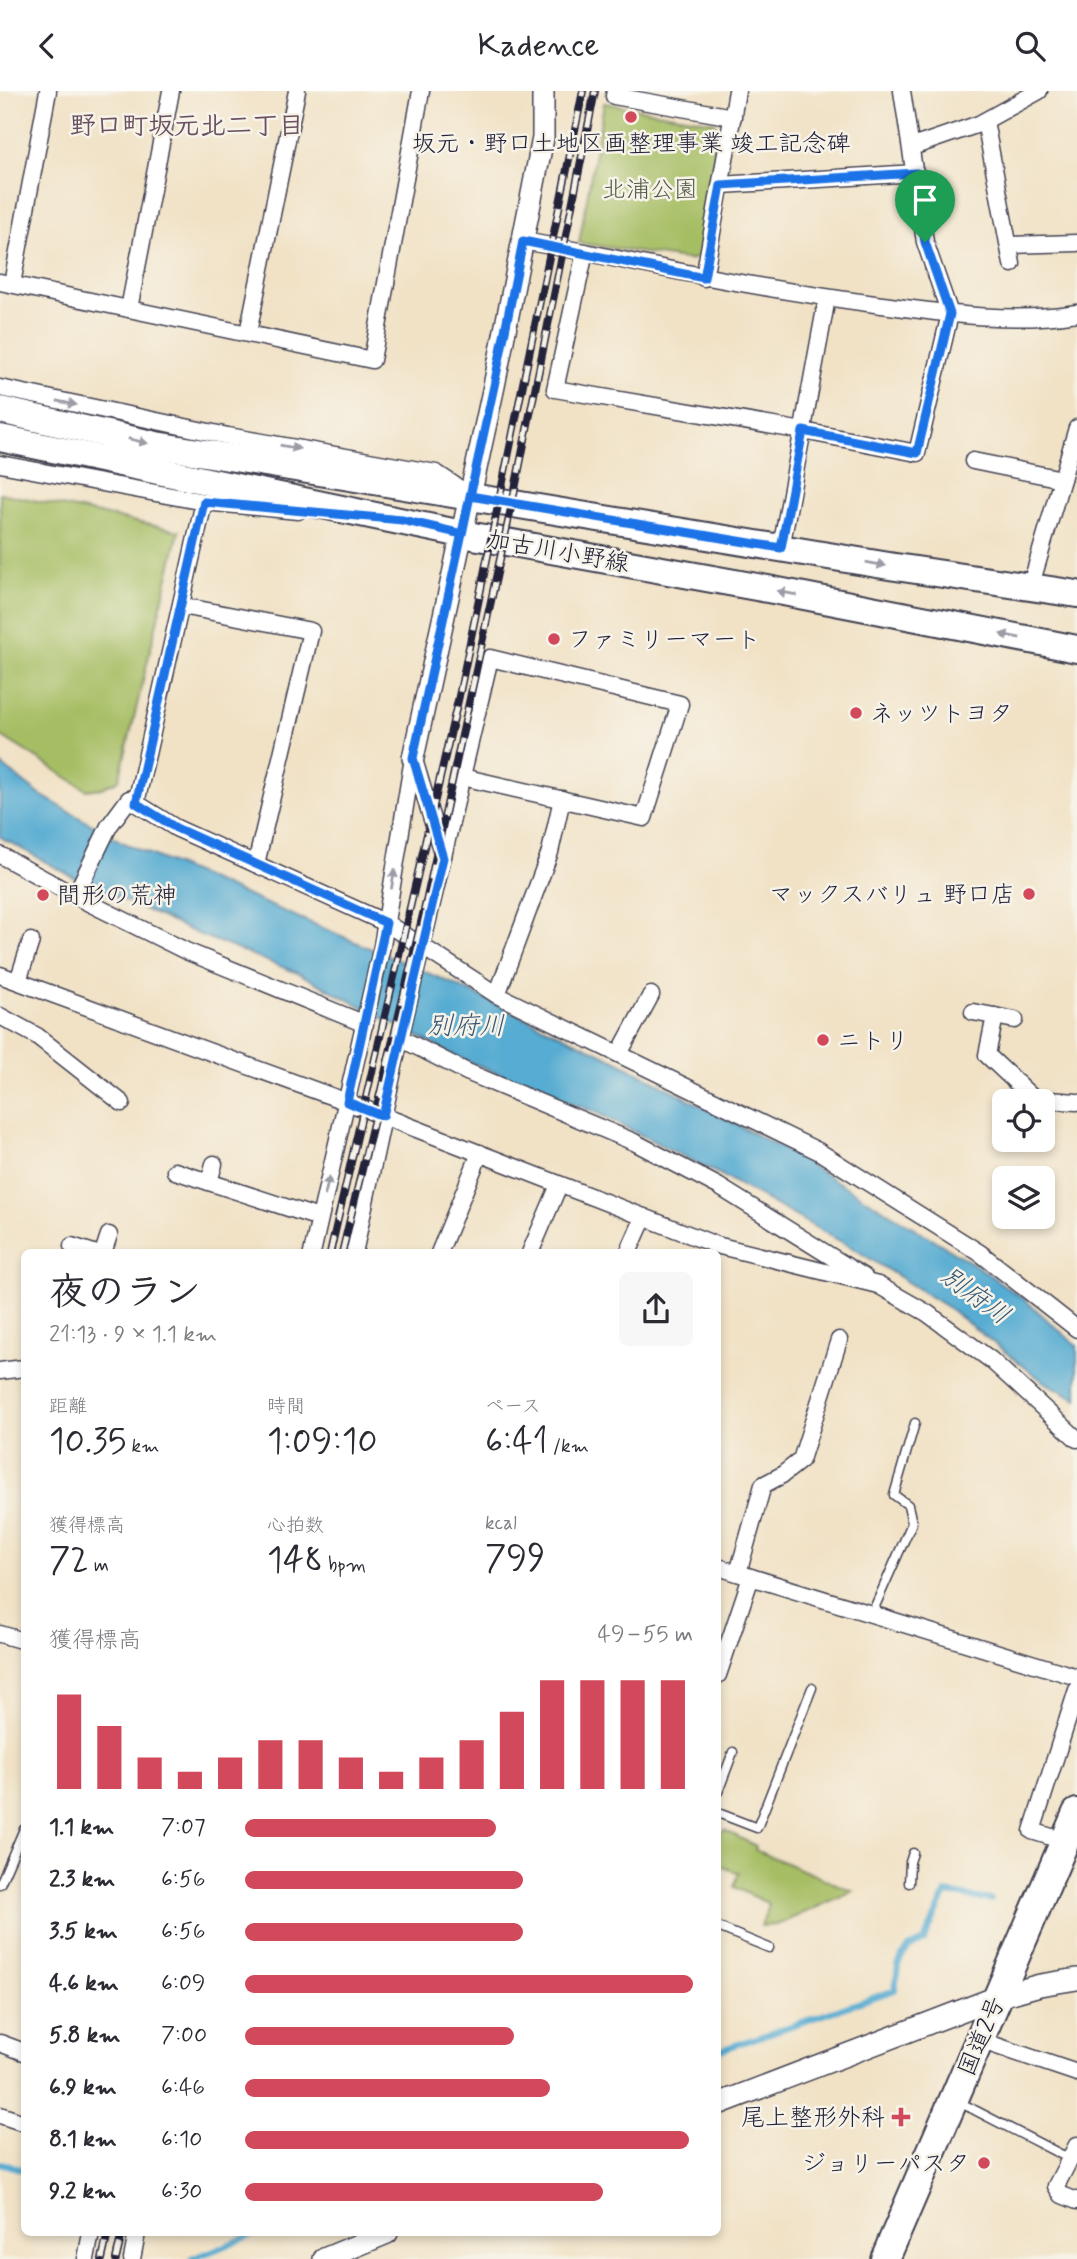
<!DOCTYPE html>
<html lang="ja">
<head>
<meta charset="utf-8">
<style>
	body { margin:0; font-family:Mynerve,"Klee One",sans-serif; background:#f7f7f7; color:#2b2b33; height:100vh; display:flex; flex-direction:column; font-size:26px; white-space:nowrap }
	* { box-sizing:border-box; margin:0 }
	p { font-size:23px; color:#7c7c81 }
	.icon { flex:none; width:38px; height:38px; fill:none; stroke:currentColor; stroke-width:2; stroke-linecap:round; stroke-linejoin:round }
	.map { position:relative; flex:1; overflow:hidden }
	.sheet { position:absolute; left:21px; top:1158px; width:700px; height:987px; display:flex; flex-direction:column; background:#fff; border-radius:10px; box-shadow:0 4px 10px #0003 }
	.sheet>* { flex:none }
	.controls { position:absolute; left:992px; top:998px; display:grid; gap:14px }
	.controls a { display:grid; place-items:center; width:63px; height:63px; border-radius:10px; background:#fff; box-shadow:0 4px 10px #0003; font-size:35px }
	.pin { position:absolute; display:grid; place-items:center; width:60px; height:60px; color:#fff; margin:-72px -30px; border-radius:50% 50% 50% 0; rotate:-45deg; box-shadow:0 0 7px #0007 }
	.pin .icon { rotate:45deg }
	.round { display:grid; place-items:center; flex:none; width:74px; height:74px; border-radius:10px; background:#f7f7f7 }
	.summary { display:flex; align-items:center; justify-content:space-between; height:119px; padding:0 28px }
	h1 { font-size:38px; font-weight:600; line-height:52px }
	.stats { display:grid; grid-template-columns:repeat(3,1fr); gap:10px; height:119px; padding:7px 28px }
	.stats div { display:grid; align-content:center }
	.stats b { font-size:35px; font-weight:600 }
	.stats small { font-size:19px; font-weight:400 }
	.stats p { font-size:19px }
	.chart { height:196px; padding:14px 28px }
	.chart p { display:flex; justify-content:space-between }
	.chart svg { width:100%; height:126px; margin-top:7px; stroke:#d1495b; stroke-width:6 }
	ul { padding:0 28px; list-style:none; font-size:23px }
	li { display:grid; grid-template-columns:112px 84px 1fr; align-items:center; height:52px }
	li i { height:18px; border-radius:9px; background:#d1495b }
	header { display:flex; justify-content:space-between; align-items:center; height:91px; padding:0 28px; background:#fff; font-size:32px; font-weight:600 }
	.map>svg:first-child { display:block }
</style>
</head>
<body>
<header><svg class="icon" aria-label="back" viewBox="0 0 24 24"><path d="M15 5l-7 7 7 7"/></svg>Kadence<svg class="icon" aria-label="search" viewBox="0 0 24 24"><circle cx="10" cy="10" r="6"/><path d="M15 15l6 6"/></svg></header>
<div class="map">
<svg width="1077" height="2168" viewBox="0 0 1077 2168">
	<rect width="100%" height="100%" fill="#f7f3e8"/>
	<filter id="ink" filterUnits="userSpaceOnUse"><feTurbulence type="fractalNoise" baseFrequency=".0143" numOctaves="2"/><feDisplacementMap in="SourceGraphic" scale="14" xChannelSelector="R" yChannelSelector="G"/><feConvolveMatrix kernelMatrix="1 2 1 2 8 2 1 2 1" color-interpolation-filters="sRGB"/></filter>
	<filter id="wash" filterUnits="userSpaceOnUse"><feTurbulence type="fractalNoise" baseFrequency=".00686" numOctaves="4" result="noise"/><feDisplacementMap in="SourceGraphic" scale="28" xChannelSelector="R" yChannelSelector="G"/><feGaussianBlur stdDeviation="1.57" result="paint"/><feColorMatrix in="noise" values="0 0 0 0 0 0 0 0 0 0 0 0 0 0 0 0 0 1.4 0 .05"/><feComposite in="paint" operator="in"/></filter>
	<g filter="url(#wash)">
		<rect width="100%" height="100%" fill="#f1e2c6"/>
		<g fill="#a6be63" stroke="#64704f" stroke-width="2">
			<polygon points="604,12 714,31 721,45 700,165 690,169 579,152"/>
			<polygon points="0,402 179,440 119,689 102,697 87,699 0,644"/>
			<polygon points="724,1739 756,1755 755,1759 853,1800 777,1834 761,1835 769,1813 734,1796 739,1782 718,1774 718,1745"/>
		</g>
		<polygon fill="#56acd2" stroke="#3c6786" stroke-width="2" points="0,673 39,703 122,751 451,892 617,970 783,1058 974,1173 1025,1209 1077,1255 1077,1308 1044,1291 947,1216 856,1159 721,1084 597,1022 455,965 300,883 198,843 75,787 0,746"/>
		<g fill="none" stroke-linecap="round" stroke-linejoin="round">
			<g stroke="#56acd2" stroke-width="6">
				<polyline points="718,1960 895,1899 898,1875 902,1865 909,1857 924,1850 946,1802 991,1809"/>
				<polyline points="0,2072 24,2079"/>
				<polyline points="192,2168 257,2142"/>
			</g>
		</g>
	</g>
	<g filter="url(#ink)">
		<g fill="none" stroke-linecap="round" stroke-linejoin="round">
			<defs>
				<g id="service">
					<polyline points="872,1522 912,1432 908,1414 894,1404 915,1332"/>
					<polyline points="718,1701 733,1661"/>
					<polyline points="718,1722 757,1737 812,1597"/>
					<polyline points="909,1792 910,1771 913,1762"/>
					<polyline points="0,1793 24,1738"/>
					<polyline points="718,1836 769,1857"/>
					<polyline points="957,2010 1070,2068"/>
				</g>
				<g id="minor">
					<polyline points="615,0 614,5 733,26"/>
					<path d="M902,0L925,151L950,223L917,362L803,340L555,298L585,161C681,182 777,200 875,213C942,222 1009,233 1077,222"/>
					<polyline points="985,30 1012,173"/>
					<polyline points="912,56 979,33 1039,0"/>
					<polyline points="721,94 916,82"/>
					<polyline points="523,150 585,161"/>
					<polyline points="1009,154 1077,152"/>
					<polyline points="704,187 737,0"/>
					<polyline points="0,191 372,269 421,0"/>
					<polyline points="12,193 48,0"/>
					<polyline points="129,218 171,0"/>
					<polyline points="248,242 297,0"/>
					<polyline points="0,297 228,345 436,382 463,400"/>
					<polyline points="973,370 1062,388"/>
					<polyline points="0,373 204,411 298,420"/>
					<polyline points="204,411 136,712 176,737 386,832 497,904 818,1060 980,1162 1077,1238"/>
					<polyline points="781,457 827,207"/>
					<polyline points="1030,497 1077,337"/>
					<polyline points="182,515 311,540 256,773"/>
					<polyline points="415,672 443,765"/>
					<polyline points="0,764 75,805 186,860 365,933"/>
					<polyline points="75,805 109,735 129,708 136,712"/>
					<polyline points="0,884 347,1011 716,1154 878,1194 927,1222 991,1269 1077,1348"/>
					<polyline points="18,890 31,850"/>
					<polyline points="497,904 550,761 562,708"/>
					<polyline points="973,921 1015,929"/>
					<polyline points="0,925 37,945 122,1012"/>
					<polyline points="995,925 987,964 1034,1008 1077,1011"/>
					<polyline points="400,947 467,981 634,1051 718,1095 864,1186"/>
					<polyline points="619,963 651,904"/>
					<polyline points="175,1080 319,1127"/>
					<polyline points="209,1091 214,1073"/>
					<polyline points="72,1155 94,1162"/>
					<polyline points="103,1162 109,1144"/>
					<polyline points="312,1162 382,855 413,667"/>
					<polyline points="354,1162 400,947 490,567 680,613 644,727 462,686"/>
					<polyline points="439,1162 480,1062"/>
					<polyline points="530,1162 559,1094"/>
					<polyline points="628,1162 644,1126"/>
					<polyline points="0,1280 24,1277"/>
					<polyline points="718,1476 1077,1586"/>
					<polyline points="738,1482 763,1394 782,1384 801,1369 839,1249"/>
					<polyline points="0,1543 24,1550"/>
					<polyline points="718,1584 751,1486"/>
					<polyline points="1064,1750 1032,1740 1077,1599"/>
					<polyline points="979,1949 1077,1982"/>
					<polyline points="0,1952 24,1961"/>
					<polyline points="0,2024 24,2032"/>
					<polyline points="1077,2054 1056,2095 1062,2104 1077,2110"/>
					<polyline points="86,2168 91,2142"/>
					<polyline points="132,2168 137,2142"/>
				</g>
				<g id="tertiary">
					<polyline points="413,667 494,295 543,47 543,0"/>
					<polyline points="718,2013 997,1906 1040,1894 1077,1888"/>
					<polyline points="324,2168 387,2142"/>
				</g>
				<g id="primary">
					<polyline points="0,319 156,354 889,475 1077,503"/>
					<polyline points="0,347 462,443 773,499 1077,558"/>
				</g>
				<polyline id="trunk" points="885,2168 1077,1722"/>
			</defs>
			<use href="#service" stroke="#413f50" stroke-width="11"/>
			<use href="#minor" stroke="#413f50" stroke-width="19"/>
			<use href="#tertiary" stroke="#413f50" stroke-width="24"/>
			<use href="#primary" stroke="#413f50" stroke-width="30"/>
			<use href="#trunk" stroke="#413f50" stroke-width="32"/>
			<use href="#service" stroke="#fff" stroke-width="8"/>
			<use href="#minor" stroke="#fff" stroke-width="16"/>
			<use href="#tertiary" stroke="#fff" stroke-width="21"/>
			<use href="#primary" stroke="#fff" stroke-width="26"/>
			<use href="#trunk" stroke="#fff" stroke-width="28"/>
			<defs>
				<g id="rail">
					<polyline points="330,1162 459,605 583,0"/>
					<polyline points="342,1162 426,811 513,408 595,0"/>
					<polyline points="102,2168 108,2142"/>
					<polyline points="116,2168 122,2142"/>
				</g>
			</defs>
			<use href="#rail" stroke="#22223b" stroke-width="8"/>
			<use href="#rail" stroke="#f7f3e8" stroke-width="5" stroke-dasharray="16" stroke-linecap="butt"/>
		</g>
		<defs><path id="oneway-solid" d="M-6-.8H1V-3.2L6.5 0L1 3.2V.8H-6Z" transform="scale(1.75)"/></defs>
		<g fill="#9c9ca7">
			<use href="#oneway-solid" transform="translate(67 312) rotate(12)"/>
			<use href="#oneway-solid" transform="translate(138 350) rotate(13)"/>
			<use href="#oneway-solid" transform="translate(290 356) rotate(10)"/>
			<use href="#oneway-solid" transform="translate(876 473) rotate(10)"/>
			<use href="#oneway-solid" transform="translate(787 502) rotate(-169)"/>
			<use href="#oneway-solid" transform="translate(1010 545) rotate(-169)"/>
			<use href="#oneway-solid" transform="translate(393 788) rotate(-81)"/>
			<use href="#oneway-solid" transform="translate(327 1095) rotate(-76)"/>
		</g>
	</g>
	<g fill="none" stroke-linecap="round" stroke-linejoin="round" filter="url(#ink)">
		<defs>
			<polyline id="route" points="925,151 950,223 917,362 803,340 781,457 470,405 462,443 402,429 204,411 136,712 176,737 386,832 347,1011 383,1025 443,767 413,667 494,295 523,150 704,187 721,94 916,82 925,151"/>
		</defs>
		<use href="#route" stroke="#fff" stroke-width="14"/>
		<use href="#route" stroke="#1a73e8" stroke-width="9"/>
	</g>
	<g fill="#d1495b" stroke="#f7f3e8" stroke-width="2.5">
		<circle cx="631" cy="26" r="7"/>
		<circle cx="554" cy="548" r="7"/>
		<circle cx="856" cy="622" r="7"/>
		<circle cx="1029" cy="803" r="7"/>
		<circle cx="43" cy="804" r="7"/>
		<circle cx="823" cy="949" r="7"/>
		<path d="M897.5 2015.5h7v7h7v7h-7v7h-7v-7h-7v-7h7z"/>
		<circle cx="984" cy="2072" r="7"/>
	</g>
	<g text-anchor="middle" stroke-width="5" stroke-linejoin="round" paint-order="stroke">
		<g font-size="24" fill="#22223b" stroke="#f7f3e8" text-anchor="start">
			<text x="631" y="60" text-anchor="middle">坂元・野口土地区画整理事業 竣工記念碑</text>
			<text x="568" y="556">ファミリーマート</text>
			<text x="870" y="630">ネッツトヨタ</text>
			<text x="1015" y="811" text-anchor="end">マックスバリュ 野口店</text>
			<text x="57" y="812">間形の荒神</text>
			<text x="837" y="957">ニトリ</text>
			<text x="885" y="2034" text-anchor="end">尾上整形外科</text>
			<text x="970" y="2080" text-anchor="end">ジョリーパスタ</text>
		</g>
		<g font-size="24" fill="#505949" stroke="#f7f3e8">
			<text x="650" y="106">北浦公園</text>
		</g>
		<g font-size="24" fill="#22223b" stroke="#f7f3e8">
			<text transform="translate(558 460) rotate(10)" y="8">加古川小野線</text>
			<text transform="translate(981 1945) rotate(-67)" y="8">国道2号</text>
		</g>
		<g font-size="26" font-weight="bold" fill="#6a5161" stroke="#f7f3e8">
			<text x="187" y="43">野口町坂元北二丁目</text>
		</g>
		<g font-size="26" font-style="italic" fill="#375977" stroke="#f7f3e8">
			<text x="466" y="943">別府川</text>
			<text transform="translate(976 1204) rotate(36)" y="9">別府川</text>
		</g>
	</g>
</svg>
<div class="controls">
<a><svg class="icon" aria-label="locate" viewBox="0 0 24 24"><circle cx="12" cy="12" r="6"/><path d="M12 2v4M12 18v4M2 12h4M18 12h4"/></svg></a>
<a><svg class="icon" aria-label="layers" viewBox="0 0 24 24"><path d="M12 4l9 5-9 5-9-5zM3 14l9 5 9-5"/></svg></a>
</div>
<div class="pin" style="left:925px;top:151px;background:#1e9e55"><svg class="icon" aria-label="arrive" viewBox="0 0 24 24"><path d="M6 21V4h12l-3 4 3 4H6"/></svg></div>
<section class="sheet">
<div class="summary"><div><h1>夜のラン</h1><p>21:13 · 9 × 1.1 km</p></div><a class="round"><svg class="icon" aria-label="share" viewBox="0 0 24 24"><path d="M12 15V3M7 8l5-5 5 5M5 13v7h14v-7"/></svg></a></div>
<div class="stats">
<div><p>距離</p><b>10.35<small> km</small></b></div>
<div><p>時間</p><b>1:09:10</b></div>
<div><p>ペース</p><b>6:41<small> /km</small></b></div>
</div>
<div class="stats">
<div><p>獲得標高</p><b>72<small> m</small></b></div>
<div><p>心拍数</p><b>148<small> bpm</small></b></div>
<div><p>kcal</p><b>799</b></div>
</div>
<div class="chart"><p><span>獲得標高</span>49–55 m</p>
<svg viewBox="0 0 160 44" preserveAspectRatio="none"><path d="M5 44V11M15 44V22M25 44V33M35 44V38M45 44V33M55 44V27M65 44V27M75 44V33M85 44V38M95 44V33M105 44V27M115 44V17M125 44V6M135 44V6M145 44V6M155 44V6"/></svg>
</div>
<ul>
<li><b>1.1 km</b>7:07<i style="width:56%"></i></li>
<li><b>2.3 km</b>6:56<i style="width:62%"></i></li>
<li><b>3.5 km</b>6:56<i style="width:62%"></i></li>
<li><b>4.6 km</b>6:09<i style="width:100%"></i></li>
<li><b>5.8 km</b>7:00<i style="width:60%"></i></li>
<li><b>6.9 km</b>6:46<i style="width:68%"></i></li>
<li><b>8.1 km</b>6:10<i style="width:99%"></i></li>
<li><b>9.2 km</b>6:30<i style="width:80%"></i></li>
</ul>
</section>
</div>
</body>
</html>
